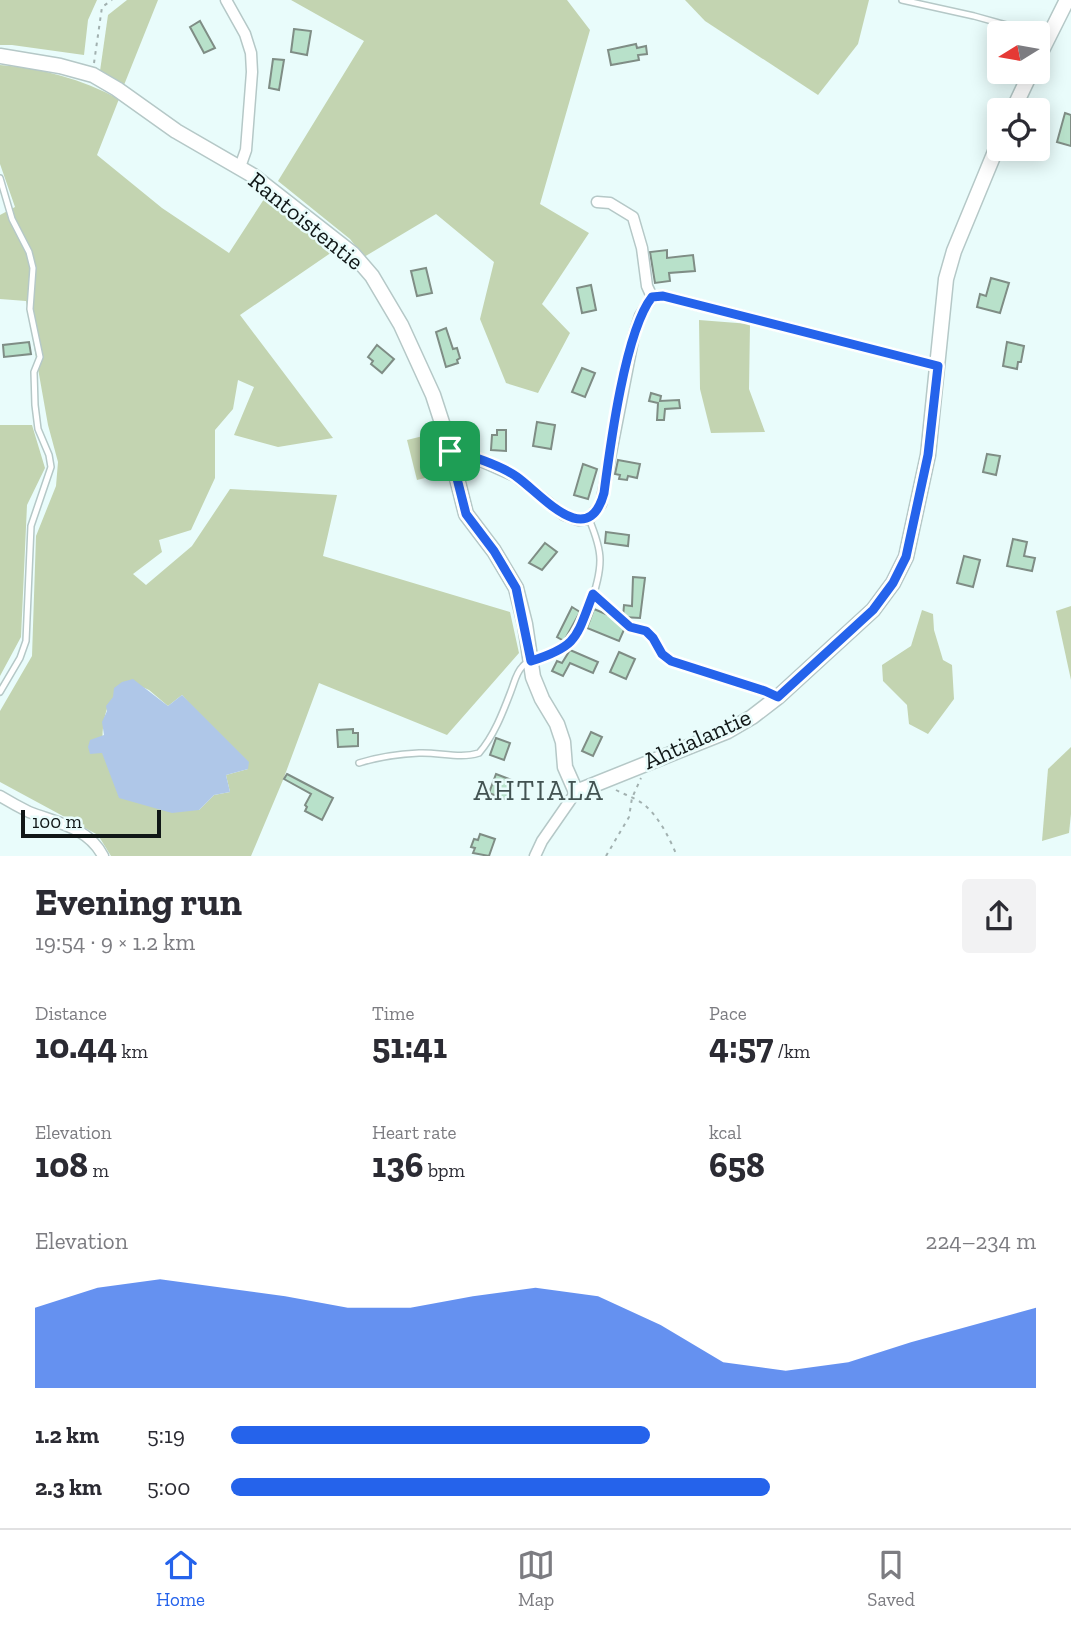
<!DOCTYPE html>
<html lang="en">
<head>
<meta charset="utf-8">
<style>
	body { margin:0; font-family:"Zilla Slab",serif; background:#f2f2f3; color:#2b2b33; height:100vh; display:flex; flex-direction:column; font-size:26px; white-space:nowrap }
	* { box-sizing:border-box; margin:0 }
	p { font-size:23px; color:#7c7c81 }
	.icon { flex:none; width:38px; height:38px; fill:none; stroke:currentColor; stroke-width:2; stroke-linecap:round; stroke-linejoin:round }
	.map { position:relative; height:856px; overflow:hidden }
	.sheet { display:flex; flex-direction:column; background:#fff; flex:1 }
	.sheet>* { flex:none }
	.needle { width:46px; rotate:259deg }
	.controls { position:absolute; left:987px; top:21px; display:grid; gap:14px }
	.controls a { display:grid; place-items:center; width:63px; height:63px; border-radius:7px; background:#fff; box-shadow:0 4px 18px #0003; font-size:35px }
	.scale { position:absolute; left:21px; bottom:18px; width:140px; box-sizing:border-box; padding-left:7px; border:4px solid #101717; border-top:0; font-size:19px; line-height:24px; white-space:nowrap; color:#101717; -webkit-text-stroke:5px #e9fcfb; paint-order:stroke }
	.pin { position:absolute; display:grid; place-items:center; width:60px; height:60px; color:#fff; margin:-30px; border-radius:14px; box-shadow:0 4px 10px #0006 }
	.round { display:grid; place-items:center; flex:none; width:74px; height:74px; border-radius:7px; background:#f2f2f3 }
	.head { display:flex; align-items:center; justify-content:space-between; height:119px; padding:0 35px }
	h1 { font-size:38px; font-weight:700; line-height:52px }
	.stats { display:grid; grid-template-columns:repeat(3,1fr); gap:10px; height:119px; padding:7px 35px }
	.stats div { display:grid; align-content:center }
	.stats b { font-size:35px; font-weight:700 }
	.stats small { font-size:19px; font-weight:400 }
	.stats p { font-size:19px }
	.chart { height:196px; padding:14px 35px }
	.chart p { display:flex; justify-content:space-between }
	.chart svg { width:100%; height:126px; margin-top:7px; fill:#2563eb; opacity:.7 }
	ul { padding:0 35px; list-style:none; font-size:23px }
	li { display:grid; grid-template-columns:112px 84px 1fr; align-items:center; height:52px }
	li i { height:18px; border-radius:9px; background:#2563eb }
	.tabs { display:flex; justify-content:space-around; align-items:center; height:98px; border-top:2px solid #e1e1e2; background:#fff; font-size:19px; color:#7c7c81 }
	.tabs a { display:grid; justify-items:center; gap:4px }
	.tabs .selected { color:#2563eb }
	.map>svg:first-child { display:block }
</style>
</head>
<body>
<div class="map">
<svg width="1071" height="856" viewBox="0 0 1071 856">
	<rect width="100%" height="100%" fill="#e9fcfb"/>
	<g fill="#c3d4b1" fill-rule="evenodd">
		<polygon points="0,0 97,0 88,20 84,55 12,45 0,45"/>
		<polygon points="127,0 158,0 124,85 100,71 108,15"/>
		<polygon points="291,0 567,0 590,30 540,204 589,233 542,304 570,333 538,393 506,383 480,319 494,262 436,214 364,257 350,239 278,181 364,41"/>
		<polygon points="685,0 869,0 858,44 818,95 705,21"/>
		<path d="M0,65C41,68 82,79 119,99L97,155L162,208L229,253L266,196L335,250L240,315L333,438L278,447L234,435L254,387L238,380L233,409L215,430V478L191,530L159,540L162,552L133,574L146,585L192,546L230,489L337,495L323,556L510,612L519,653L447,735L319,683L283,780L251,856H111L98,835L0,782V711L32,656L36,536L56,486L58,462L48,425L26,301L0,299V215L15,207L0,164ZM138,685L149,690L168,706L182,695L248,769L226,775L230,792L214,795L199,810L107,761C99,748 102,710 113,698C118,692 131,689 138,685Z"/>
		<polygon points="699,320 750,324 749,389 765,432 711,433 700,389"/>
		<polygon points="0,425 32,425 45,468 27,505 21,637 0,676"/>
		<polygon points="439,432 449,472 417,480 407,440"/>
		<polygon points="1071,606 1071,680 1056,611"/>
		<polygon points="922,610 933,614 934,630 943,660 952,665 954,699 928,734 909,724 907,705 883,681 882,665 911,646"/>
		<polygon points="1071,747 1071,814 1069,833 1042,841 1048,769"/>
	</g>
	<polygon fill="#afc7e8" points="133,679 168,706 182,695 249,762 248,769 226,775 230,792 214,795 199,810 172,813 119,798 102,753 90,754 88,747 90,740 104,735 102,722 107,711 106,706 113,697 114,688 122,682"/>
	<g fill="#b8e1ca" stroke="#7f8d85" stroke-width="2">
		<polygon points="200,21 215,48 204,53 190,27"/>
		<polygon points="294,29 311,31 307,55 291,52"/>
		<polygon points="636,44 637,48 646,46 647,54 638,55 639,60 611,65 608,50"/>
		<polygon points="273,59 284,60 279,90 269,88"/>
		<polygon points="1065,113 1071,115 1071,146 1057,142"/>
		<polygon points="667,250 667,258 693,255 695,271 669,273 670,281 655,283 650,252"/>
		<polygon points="426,268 432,293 417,296 411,271"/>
		<polygon points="991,278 1009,283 1000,313 977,307 980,294 986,296"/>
		<polygon points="591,285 596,310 582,313 577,288"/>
		<polygon points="446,328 453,349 457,348 460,358 457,360 458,363 446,367 436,332"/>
		<polygon points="29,342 31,354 4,357 3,345"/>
		<polygon points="1007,342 1024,346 1021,362 1018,362 1017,369 1003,366"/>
		<polygon points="377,345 394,359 382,373 371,364 373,361 368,357"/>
		<polygon points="582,368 595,373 585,397 572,392"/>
		<polygon points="651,393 661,396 660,401 679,400 680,408 665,409 664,420 657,420 658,403 649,401"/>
		<polygon points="537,422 555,425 551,449 533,446"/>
		<polygon points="497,430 506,430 506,451 491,450 492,435 497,435"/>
		<polygon points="987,454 1000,456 996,475 983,472"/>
		<polygon points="618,460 640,464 637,478 628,476 627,480 619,479 620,475 615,474"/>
		<polygon points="583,464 597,469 588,499 574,495"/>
		<polygon points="606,532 629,535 628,546 605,543"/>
		<polygon points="1013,539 1027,542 1024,556 1035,558 1032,571 1007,566"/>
		<polygon points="545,543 557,552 542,570 529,563"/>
		<polygon points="964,556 980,560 973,587 957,583"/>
		<polygon points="633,577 645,578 640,618 623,617 624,605 632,606"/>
		<polygon points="572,607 580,612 564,641 557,637"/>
		<polygon points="594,609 627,623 619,641 587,628"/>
		<polygon points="570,650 598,662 593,673 570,663 563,676 552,671 557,661 562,663"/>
		<polygon points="619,652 635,659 626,679 610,672"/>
		<polygon points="353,729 353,733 358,733 358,746 338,747 337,730"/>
		<polygon points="591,732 602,737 593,756 582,751"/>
		<polygon points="496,738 510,743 504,760 490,755"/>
		<polygon points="287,774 333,798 322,820 305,811 307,807 305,805 311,794 284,779"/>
		<polygon points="496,774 514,781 507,800 489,793"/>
		<polygon points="480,834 495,839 489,856 473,853 475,848 471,847 474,839 478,840"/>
	</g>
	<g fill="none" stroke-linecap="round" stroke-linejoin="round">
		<defs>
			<g id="service">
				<polyline points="902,0 974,16 1035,33"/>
				<polyline points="0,178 12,219 29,252 33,268 30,309 40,357 34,372 35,405 38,429 49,455 51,467 31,526 26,641 20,658 0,692"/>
				<path d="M359,763C378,757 398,754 419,753C439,752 460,759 479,753C494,736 503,712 511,691C514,684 516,673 522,667C532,655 552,657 565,647C583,634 600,582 600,560C600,546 594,531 589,519"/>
			</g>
			<g id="minor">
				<polyline points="226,0 245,34 251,53 252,72 246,150 240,167"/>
				<polyline points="652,297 663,296 938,366"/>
				<polyline points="450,451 465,454 515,476 564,515 578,520 589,519 601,504 634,335 640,316 652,297 647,286 642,248 633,217 610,203 597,202"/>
				<path d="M0,796C10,802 19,807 29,812C57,823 88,827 103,856"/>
				<polyline points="535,856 542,841 576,792"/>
			</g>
			<g id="tertiary">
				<polyline points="0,56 60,66 93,75 117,89 176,131 252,175 353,254 372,276 401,325 433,395 446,435 466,514 494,551 516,588 525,624 533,677 542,699 557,724 563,742 565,767 576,792 728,731 752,717 778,697 873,610 893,583 906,557 928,455 946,279 954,251 999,142"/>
				<polyline points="1038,58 1067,0"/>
				<polyline points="1013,110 1031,72"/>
			</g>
		</defs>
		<use href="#service" stroke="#b5c8c7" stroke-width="8"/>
		<use href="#minor" stroke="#b5c8c7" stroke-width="13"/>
		<use href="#tertiary" stroke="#b5c8c7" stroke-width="17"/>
		<g stroke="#a2b1b0" stroke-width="2" stroke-dasharray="3.5 5" stroke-linecap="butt">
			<polyline points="94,63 102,7 112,0"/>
			<polyline points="599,599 630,627 646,631 653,638 662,654 671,661 765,691"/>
			<path d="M616,790C623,794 630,796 637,800C656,810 669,837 677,856"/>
			<polyline points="606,856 629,817 632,798 641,778"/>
		</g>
		<use href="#service" stroke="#fff" stroke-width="5"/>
		<use href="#minor" stroke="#fff" stroke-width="10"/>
		<use href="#tertiary" stroke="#fff" stroke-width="14"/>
	</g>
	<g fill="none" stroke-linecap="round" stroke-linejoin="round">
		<defs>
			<path id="route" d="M663,296L938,366L928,455L906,557L893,583L873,610L778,697L765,691L671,661L662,654L653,638L646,631L630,627L593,594C576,638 578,646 531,661L516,588L494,551L466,514L450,451C468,454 502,466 517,477C542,495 588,552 604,493C610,447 625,331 652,297Z"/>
		</defs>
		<use href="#route" stroke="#fff" stroke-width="14"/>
		<use href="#route" stroke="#2563eb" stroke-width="9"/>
	</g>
	<g text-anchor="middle" stroke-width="5" stroke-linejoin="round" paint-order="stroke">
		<g font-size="24" fill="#101717" stroke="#e9fcfb">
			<text transform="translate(306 221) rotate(39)" y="8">Rantoistentie</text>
			<text transform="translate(697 739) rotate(-24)" y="8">Ahtialantie</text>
		</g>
		<g font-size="28" letter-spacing="2" fill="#435352" stroke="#e9fcfb">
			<text x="539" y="800">AHTIALA</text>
		</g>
	</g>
</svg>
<div class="controls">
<a><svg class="needle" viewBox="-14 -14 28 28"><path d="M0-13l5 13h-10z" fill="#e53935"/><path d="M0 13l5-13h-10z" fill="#7c7c81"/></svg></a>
<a><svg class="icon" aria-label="locate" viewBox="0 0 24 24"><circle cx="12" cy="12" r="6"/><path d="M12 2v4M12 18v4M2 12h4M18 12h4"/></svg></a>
</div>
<div class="scale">100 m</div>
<div class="pin" style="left:450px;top:451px;background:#1e9e55"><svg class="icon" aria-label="arrive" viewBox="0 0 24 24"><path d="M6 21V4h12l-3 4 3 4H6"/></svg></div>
</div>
<section class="sheet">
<div class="head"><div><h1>Evening run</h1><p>19:54 · 9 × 1.2 km</p></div><a class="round"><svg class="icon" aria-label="share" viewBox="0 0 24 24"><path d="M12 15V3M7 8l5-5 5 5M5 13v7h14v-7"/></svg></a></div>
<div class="stats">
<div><p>Distance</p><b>10.44<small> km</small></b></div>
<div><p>Time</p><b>51:41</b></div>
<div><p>Pace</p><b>4:57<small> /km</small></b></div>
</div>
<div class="stats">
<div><p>Elevation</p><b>108<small> m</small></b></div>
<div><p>Heart rate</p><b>136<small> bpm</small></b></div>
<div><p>kcal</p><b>658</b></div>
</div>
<div class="chart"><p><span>Elevation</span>224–234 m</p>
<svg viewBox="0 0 160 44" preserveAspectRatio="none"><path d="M0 44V16L10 9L20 6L30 9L40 12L50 16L60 16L70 12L80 9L90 12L100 22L110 35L120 38L130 35L140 28L150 22L160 16V44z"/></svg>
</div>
<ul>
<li><b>1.2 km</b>5:19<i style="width:52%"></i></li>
<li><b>2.3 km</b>5:00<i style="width:67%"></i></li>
</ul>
</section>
<nav class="tabs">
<a class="selected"><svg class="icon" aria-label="home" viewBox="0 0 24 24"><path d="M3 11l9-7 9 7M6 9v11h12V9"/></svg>Home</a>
<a><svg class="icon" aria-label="map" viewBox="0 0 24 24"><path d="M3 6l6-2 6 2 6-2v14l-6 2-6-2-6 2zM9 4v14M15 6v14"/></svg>Map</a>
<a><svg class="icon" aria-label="saved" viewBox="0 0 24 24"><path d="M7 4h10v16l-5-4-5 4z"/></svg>Saved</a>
</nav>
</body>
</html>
